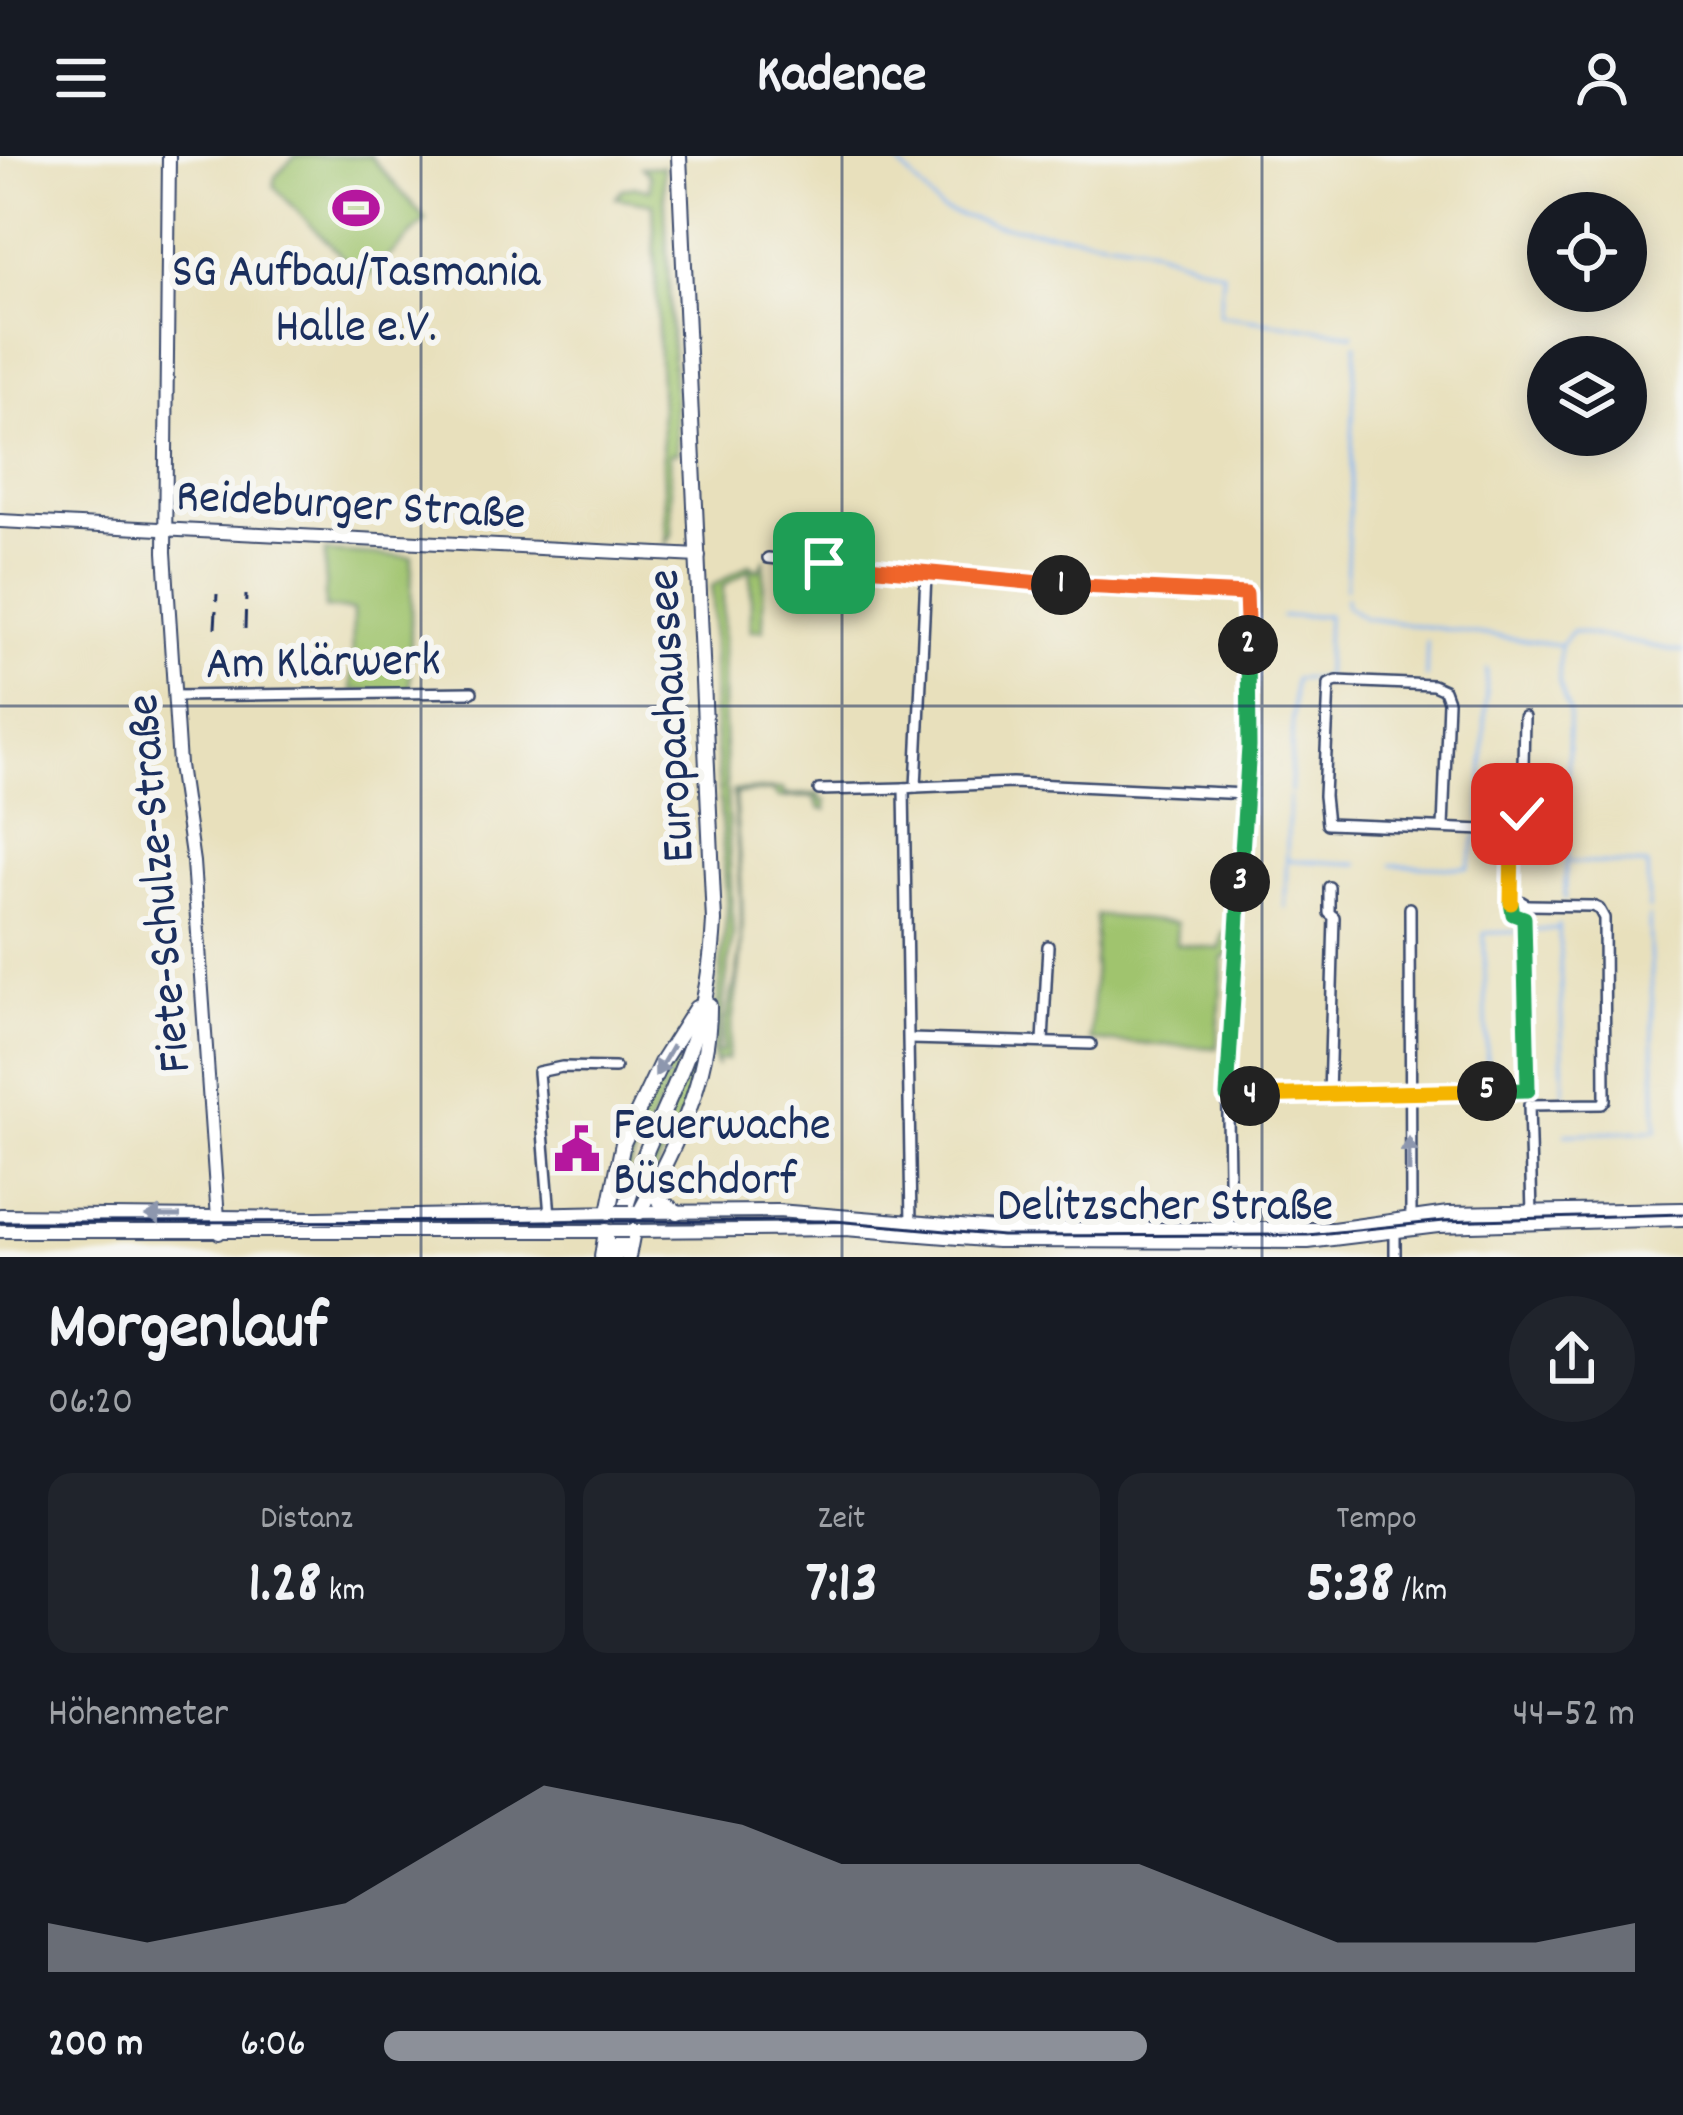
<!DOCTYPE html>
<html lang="de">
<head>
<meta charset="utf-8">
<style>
	body { margin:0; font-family:Dekko,sans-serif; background:#20242c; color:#f1f3f6; height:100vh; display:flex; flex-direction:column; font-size:45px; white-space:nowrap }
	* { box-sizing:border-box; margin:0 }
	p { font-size:39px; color:#9ea1a6 }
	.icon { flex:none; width:66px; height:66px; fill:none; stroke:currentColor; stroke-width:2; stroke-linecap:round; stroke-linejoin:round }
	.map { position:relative; height:1101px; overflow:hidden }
	.panel { display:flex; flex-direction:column; background:#171b24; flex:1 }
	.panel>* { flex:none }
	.fabs { position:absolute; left:1527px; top:36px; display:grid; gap:24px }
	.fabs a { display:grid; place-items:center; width:120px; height:120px; border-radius:50%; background:#171b24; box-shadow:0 6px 30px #0003; font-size:60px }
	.pin { position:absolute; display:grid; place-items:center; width:102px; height:102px; color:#fff; margin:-51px; border-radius:24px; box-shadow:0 6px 18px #0006 }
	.km { position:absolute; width:60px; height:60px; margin:-30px; border-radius:50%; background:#222; color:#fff; font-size:33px; line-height:60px; text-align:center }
	.round { display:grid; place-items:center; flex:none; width:126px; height:126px; border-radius:63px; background:#20242c }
	.headline { display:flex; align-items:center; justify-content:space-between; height:204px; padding:0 48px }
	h1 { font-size:66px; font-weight:800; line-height:90px }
	.metrics { display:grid; grid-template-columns:repeat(3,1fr); gap:18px; height:204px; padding:12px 48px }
	.metrics div { display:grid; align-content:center; border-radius:24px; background:#20242c; text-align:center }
	.metrics b { font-size:60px; font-weight:800 }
	.metrics small { font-size:33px; font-weight:400 }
	.metrics p { font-size:33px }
	.chart { height:336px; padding:24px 48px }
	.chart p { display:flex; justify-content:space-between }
	.chart svg { width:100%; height:216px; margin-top:12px; fill:#8c9099; opacity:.7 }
	ul { padding:0 48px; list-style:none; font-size:39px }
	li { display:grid; grid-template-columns:192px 144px 1fr; align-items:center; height:90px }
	li i { height:30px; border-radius:15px; background:#8c9099 }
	header { display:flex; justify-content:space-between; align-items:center; height:156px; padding:0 48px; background:#171b24; font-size:54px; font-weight:800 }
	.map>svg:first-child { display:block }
</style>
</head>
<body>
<header><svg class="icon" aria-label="menu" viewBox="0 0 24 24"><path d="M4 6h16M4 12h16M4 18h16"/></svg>Kadence<svg class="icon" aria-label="person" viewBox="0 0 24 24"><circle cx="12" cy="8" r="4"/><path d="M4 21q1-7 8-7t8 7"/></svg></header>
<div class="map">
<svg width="1683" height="1101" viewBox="0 0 1683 1101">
	<rect width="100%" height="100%" fill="#f6f6f2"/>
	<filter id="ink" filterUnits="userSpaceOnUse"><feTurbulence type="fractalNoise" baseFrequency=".00833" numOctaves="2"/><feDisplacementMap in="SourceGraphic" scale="24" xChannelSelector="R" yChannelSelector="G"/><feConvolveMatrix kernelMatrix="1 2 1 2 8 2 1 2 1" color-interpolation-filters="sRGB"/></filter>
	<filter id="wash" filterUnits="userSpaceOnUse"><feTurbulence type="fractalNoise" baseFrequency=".004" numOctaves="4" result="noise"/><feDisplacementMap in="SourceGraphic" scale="48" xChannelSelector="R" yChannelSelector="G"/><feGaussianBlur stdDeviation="2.7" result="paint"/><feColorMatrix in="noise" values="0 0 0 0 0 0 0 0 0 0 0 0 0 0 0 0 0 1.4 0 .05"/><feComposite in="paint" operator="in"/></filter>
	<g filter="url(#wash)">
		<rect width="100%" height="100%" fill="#e8e0bc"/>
		<g fill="#a0c46e" stroke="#5e7a66" stroke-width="3">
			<polygon points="295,0 370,0 426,64 365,124 274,31 275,21"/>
			<polygon points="663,10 677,297 670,298 672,378 666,388 653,48 616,42 622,33 634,30 650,34 650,20 642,11"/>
			<polygon points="325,396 412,401 410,535 352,534 353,454 325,452"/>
			<path d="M764,405L763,474H751V413L723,430V552L733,778L716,897L722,896C721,862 738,829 740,795C744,741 736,688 733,635L783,633L784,639L820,638V644L826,645V654L820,653L814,641L778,642L773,635L735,638C737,686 744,732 742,781C741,822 731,863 727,904H716L717,911L712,897L727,755L714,555L712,430L750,408L758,414Z"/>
			<polygon points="1096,759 1177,767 1176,788 1220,793 1223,776 1231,778 1229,800 1223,801 1217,892 1091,885"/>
			<polygon points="707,857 689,942 643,1043 634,1041"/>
			<polygon points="694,861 672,923 637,992 617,1048 627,989 666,907"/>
		</g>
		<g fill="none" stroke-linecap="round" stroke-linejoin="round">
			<g stroke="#86b5f1" stroke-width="3">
				<polyline points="892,0 941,54 995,69 1137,88 1223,116 1219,159 1353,178"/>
				<polyline points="1346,432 1356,188"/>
				<polyline points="1346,441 1346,450 1364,462 1560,489 1572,475 1683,496"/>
				<polyline points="1281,461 1327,459 1325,522 1294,523 1290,636"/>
				<polyline points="1560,491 1559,526 1569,556 1567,706 1647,709 1649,753"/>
				<polyline points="1426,521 1427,485"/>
				<polyline points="1481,664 1487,514"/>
				<polyline points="1289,704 1358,708"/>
				<polyline points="1392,709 1468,712 1478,677"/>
				<polyline points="1565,743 1566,708"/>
				<polyline points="1285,751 1289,642"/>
				<polyline points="1559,769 1564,944"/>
				<polyline points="1532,775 1559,772"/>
				<polyline points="1487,904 1484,777 1516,776"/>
				<polyline points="1565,978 1657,975 1649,761"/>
			</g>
		</g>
	</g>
	<g filter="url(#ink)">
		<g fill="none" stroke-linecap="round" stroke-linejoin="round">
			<defs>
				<g id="street">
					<polyline points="768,402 1000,425 1246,438 1249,591 1227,901 1230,1079"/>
					<polyline points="174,540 472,536"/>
					<polyline points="916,631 1012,627 1246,638"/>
					<polyline points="819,634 904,632"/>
					<polyline points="1443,672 1448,545 1444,534 1433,529 1337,525 1329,528 1324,640 1327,668 1512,675"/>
					<polyline points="1512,740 1527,749 1524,762 1511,754 1512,675 1522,658 1524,561"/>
					<polyline points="1527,749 1592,750 1599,753 1604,762 1605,944 1602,948 1529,949 1532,1058"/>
					<polyline points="1410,752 1411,1061"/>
					<polyline points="1524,762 1528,938"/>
					<polyline points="910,883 1091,888"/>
					<polyline points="1043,886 1048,790"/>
					<polyline points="1227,940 1528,934"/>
					<polyline points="1329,940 1334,761 1329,757 1329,731"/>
					<polyline points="550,1059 538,916 562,911 615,912"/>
					<polyline points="911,1068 904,632 916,631 926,419"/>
					<polyline points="1395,1101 1395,1069"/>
				</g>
				<g id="secondary">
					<polyline points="169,0 165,396 179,609 193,706 219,1077"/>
					<polyline points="0,365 699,400"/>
					<polyline points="632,1056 778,1055 996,1073 1333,1073 1448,1057 1683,1053"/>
					<polyline points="0,1059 317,1062 616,1056"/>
					<polyline points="0,1075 610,1075"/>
					<polyline points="628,1075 845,1073 997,1085 1308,1086 1438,1070 1683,1063"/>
				</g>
				<g id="primary">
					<polyline points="653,1031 660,1045 677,1056"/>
					<polyline points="609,1056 623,987 661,907 696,852"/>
					<path d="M640,1056C674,993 710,923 709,849"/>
					<polyline points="602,1101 606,1075"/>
					<path d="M615,1101C628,1014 666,962 693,883C706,845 712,805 714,765L679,0"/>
					<polyline points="628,1101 633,1075"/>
				</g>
			</defs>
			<use href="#street" stroke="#3a4a6c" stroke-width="14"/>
			<use href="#secondary" stroke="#3a4a6c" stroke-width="16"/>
			<use href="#primary" stroke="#3a4a6c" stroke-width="18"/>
			<use href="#street" stroke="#fff" stroke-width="9"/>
			<use href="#secondary" stroke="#fff" stroke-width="12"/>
			<use href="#primary" stroke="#fff" stroke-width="14"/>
			<polyline stroke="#1b2f5e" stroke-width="3" points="0,1066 835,1065 1002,1080 1308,1079 1444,1065 1683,1058"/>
			<g stroke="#1b2f5e" stroke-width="3" stroke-dasharray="18 9" stroke-linecap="butt">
				<polyline points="215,472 217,438"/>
				<polyline points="245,473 246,439"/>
			</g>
			<defs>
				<g id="secondary-bridge">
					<polyline points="616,1056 630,1056"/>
					<polyline points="613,1075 628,1075"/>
				</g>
			</defs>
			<use href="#secondary-bridge" stroke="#3a4a6c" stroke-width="16" stroke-linecap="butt"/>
			<use href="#secondary-bridge" stroke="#fff" stroke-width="12"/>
		</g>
		<defs><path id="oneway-solid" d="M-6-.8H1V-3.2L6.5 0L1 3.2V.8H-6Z" transform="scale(3)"/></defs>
		<g fill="#8d97ae">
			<use href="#oneway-solid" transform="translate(664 905) rotate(120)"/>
			<use href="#oneway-solid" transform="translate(1409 999) rotate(-90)"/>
			<use href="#oneway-solid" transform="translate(163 1060) rotate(180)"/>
		</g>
	</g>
	<g fill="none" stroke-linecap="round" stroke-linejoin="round" filter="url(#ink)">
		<defs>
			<polyline id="split-1" points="824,407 1061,429"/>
			<polyline id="split-2" points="1061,429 1246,438 1248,489"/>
			<polyline id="split-3" points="1240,726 1249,591 1248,489"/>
			<polyline id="split-4" points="1240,726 1227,940 1250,940"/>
			<polyline id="split-5" points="1250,940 1487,935"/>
			<polyline id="split-6" points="1487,935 1528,934 1524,762 1513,758 1511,747"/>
			<polyline id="split-7" points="1511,747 1512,675 1522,658"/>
		</defs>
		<use href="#split-1" stroke="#fff" stroke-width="24"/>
		<use href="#split-2" stroke="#fff" stroke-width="24"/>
		<use href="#split-3" stroke="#fff" stroke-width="24"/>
		<use href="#split-4" stroke="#fff" stroke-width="24"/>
		<use href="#split-5" stroke="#fff" stroke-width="24"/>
		<use href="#split-6" stroke="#fff" stroke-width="24"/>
		<use href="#split-7" stroke="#fff" stroke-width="24"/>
		<use href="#split-1" stroke="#f0652b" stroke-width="15"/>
		<use href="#split-2" stroke="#f0652b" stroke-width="15"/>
		<use href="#split-3" stroke="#22a559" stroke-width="15"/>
		<use href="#split-4" stroke="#22a559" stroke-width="15"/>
		<use href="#split-5" stroke="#f5b400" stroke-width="15"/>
		<use href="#split-6" stroke="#22a559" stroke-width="15"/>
		<use href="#split-7" stroke="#f5b400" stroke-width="15"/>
	</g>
	<path fill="none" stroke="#1b2f5e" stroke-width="3" stroke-opacity="0.55" d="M421,0V1101M842,0V1101M1262,0V1101M0,550H1683"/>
	<defs>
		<symbol id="stadium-bare" viewBox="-9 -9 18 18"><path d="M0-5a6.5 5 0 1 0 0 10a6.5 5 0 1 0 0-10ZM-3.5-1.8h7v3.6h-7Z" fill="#b5179e" stroke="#f6f6f2" stroke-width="2.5" paint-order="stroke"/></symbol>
		<symbol id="civic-bare" viewBox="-9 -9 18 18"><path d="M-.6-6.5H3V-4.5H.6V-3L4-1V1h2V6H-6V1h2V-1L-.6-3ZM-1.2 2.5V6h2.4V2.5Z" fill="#b5179e" stroke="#f6f6f2" stroke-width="2.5" paint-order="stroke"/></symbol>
	</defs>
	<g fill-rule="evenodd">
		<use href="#stadium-bare" x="323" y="19" width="66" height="66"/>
		<use href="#civic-bare" x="544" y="960" width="66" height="66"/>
	</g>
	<g text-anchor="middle" stroke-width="12" stroke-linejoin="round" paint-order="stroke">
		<g font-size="48" fill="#1b2f5e" stroke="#f6f6f2">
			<text x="356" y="129">SG Aufbau/Tasmania<tspan x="356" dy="55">Halle e.V.</tspan></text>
			<text x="613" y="982" text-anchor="start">Feuerwache<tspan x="613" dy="55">Büschdorf</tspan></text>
		</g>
		<g font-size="48" fill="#1b2f5e" stroke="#f6f6f2">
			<text transform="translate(351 345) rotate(3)" y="17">Reideburger Straße</text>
			<text transform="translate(323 502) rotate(-1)" y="17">Am Klärwerk</text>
			<text transform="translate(667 560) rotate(-93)" y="17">Europachaussee</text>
			<text transform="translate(155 728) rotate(-95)" y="17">Fiete-Schulze-Straße</text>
			<text x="1165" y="1063">Delitzscher Straße</text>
		</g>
	</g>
</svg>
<div class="fabs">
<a><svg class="icon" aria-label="locate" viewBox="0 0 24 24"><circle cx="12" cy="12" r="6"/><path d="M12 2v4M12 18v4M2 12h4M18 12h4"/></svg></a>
<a><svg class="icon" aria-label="layers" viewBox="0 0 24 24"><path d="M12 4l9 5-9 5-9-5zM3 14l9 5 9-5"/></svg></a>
</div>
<div class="pin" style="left:824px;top:407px;background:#1e9e55"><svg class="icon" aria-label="arrive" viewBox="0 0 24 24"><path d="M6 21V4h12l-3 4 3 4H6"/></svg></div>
<div class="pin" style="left:1522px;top:658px;background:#d93025"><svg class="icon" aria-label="check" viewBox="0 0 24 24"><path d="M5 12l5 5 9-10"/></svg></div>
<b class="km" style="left:1061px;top:429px">1</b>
<b class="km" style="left:1248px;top:489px">2</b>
<b class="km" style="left:1240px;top:726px">3</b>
<b class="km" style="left:1250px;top:940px">4</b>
<b class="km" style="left:1487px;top:935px">5</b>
</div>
<section class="panel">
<div class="headline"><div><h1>Morgenlauf</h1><p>06:20</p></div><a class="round"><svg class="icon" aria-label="share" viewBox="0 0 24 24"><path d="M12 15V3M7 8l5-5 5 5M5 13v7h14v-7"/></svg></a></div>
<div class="metrics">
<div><p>Distanz</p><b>1.28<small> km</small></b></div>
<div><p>Zeit</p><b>7:13</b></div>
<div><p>Tempo</p><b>5:38<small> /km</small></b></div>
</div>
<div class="chart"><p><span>Höhenmeter</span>44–52 m</p>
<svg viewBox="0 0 160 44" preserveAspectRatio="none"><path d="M0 44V34L10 38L20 34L30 30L40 18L50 6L60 10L70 14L80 22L90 22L100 22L110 22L120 30L130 38L140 38L150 38L160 34V44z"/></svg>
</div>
<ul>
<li><b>200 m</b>6:06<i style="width:61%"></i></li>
</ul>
</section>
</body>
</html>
